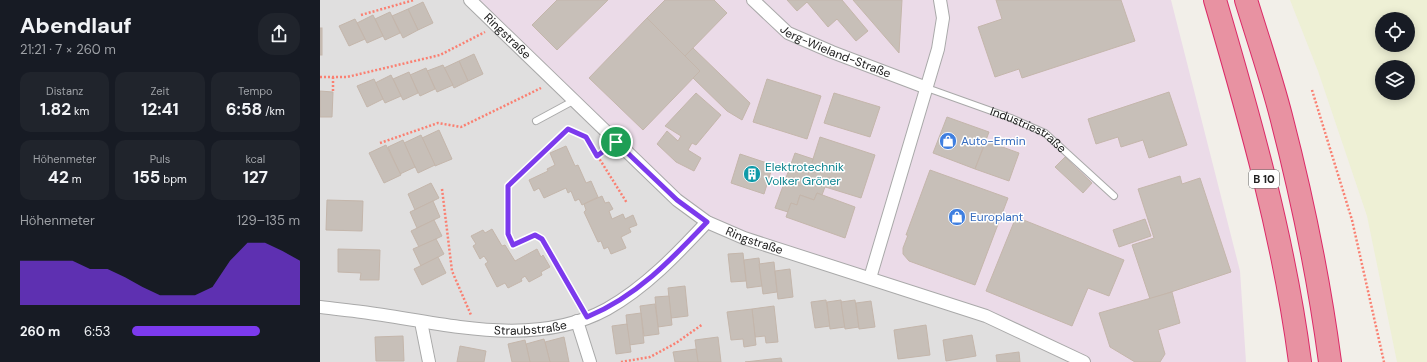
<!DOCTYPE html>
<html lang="de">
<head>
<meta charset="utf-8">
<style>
	body { margin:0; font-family:"DM Sans",sans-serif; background:#20242c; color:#f1f3f6; height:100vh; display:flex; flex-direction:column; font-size:15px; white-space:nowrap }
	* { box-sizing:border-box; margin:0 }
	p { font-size:13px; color:#9ea1a6 }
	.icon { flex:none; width:22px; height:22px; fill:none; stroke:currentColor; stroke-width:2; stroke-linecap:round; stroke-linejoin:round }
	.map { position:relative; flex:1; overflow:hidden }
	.panel { display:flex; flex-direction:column; background:#171b24; width:320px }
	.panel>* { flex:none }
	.fabs { position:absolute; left:1055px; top:12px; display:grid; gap:8px }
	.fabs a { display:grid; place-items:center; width:40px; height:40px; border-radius:50%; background:#171b24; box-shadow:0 2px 10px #0003; font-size:20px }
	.pin { position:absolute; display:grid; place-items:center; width:34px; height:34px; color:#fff; margin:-17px; border:2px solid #fff; border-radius:50%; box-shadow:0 1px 4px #0007 }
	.round { display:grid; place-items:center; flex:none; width:42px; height:42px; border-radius:16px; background:#20242c }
	.head { display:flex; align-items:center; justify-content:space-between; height:68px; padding:0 20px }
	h1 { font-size:22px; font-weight:700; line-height:30px }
	.metrics { display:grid; grid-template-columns:repeat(3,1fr); gap:6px; height:68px; padding:4px 20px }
	.metrics div { display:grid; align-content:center; border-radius:10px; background:#20242c; text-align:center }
	.metrics b { font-size:17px; font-weight:700 }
	.metrics small { font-size:11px; font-weight:400 }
	.metrics p { font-size:11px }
	.chart { height:112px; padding:8px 20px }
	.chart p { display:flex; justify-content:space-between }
	.chart svg { width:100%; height:72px; margin-top:4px; fill:#7c3aed; opacity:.7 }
	ul { padding:0 20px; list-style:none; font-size:13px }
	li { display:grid; grid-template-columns:64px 48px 1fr; align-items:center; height:30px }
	li i { height:10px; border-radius:5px; background:#7c3aed }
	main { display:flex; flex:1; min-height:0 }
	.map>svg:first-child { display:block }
</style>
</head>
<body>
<main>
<section class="panel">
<div class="head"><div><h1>Abendlauf</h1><p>21:21 · 7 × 260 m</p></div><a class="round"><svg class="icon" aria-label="share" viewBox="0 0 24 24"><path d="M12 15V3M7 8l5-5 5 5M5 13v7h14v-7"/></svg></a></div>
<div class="metrics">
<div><p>Distanz</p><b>1.82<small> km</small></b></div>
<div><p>Zeit</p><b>12:41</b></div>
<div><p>Tempo</p><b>6:58<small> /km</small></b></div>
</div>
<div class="metrics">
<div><p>Höhenmeter</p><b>42<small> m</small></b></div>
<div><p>Puls</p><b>155<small> bpm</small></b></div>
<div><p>kcal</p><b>127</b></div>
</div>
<div class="chart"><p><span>Höhenmeter</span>129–135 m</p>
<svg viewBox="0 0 160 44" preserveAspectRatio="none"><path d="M0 44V17L10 17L20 17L30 17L40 22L50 22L60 27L70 33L80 38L90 38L100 38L110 33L120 17L130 6L140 6L150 11L160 17V44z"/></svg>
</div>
<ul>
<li><b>260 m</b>6:53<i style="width:76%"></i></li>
</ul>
</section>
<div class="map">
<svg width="1107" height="362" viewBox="0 0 1107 362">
	<rect width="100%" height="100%" fill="#f2efe9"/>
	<polygon fill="#e0dfdf" points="0,0 150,0 666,316 764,362 0,362"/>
	<polygon fill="#ebdbe8" points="150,0 851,0 920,271 926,362 764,362 666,316 387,222"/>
	<path fill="#eef0d5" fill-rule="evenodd" d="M970,0H1107V362H1077L1047,216L998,71ZM1062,19H1088V45H1062ZM1062,67H1088V93H1062Z"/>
	<g fill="#c7bfb8" stroke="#c4b6ab">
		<polygon points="237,0 288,0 237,50 212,25"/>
		<polygon points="345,0 394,0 407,13 365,56 327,18"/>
		<polygon points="467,0 522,0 548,31 536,41 517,19 508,27 487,2 477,11"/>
		<polygon points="533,0 582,0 579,53"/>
		<polygon points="676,0 801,0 815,41 702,78 699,69 675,77 658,27 682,19"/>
		<polygon points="103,2 113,23 98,30 88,9"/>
		<polygon points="88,9 98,30 83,38 72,16"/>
		<polygon points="70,12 80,33 65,40 55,19"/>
		<polygon points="53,15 63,36 47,43 37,23"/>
		<polygon points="327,18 380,71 323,130 269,78"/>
		<polygon points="35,19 45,39 29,46 19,26"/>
		<rect x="0" y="28" width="2" height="27"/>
		<polygon points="373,48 430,103 422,120 407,111 373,78 380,71 365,56"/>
		<polygon points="154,54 163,74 148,81 139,61"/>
		<polygon points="139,61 148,81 134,88 124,68"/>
		<polygon points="123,65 133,85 117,92 107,71"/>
		<polygon points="106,68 115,89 100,96 90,75"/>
		<polygon points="89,72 98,93 83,100 73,79"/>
		<polygon points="71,75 81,96 65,103 55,83"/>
		<polygon points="54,79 63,99 47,107 37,86"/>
		<polygon points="447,79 501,96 487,139 433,122"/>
		<polygon points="0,91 13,92 12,117 0,117"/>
		<polygon points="849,92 867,145 829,158 823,140 801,147 798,137 776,144 768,119"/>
		<polygon points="376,93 401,115 376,145 372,143 368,150 381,158 374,171 356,162 337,144 347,131 358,141 361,136 345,126"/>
		<polygon points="514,93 560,107 550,137 504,123"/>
		<polygon points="627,117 669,132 655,169 613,153"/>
		<polygon points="119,130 132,159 115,166 102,138"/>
		<polygon points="101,135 115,165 98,173 84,143"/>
		<polygon points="500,137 555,155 541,198 486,181"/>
		<polygon points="83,140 95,167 80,174 68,147"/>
		<polygon points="666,141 699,153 689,181 655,169"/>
		<polygon points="66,145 81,175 64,183 49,153"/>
		<polygon points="246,146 255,166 258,165 266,183 271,181 278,197 262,205 259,199 255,201 251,191 248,193 246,188 224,198 219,188 214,191 209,180 228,171 227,169 235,165 230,153"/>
		<polygon points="475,153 493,159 486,181 505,187 502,195 497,193 494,200 480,195 477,205 471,203 468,212 455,208"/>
		<polygon points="420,154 453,165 444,194 411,183"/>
		<polygon points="745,157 772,183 763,193 735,167"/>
		<polygon points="610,170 688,198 655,285 589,261 583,254 583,248 588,235 586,235"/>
		<polygon points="860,176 862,184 880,178 911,272 830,299 812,245 834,238 818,189"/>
		<polygon points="111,183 119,198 95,210 88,194"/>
		<polygon points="497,193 535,207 525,238 466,217 471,203 477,205 480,195 494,200"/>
		<polygon points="282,196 285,203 289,202 293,209 289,211 292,219 303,214 305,219 313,215 317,225 309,228 311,232 301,237 306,248 291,254 288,247 284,249 281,241 278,242 264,212 266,210 264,204"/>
		<polygon points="7,200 43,201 42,231 6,230"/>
		<polygon points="113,201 120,217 97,228 90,212"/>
		<polygon points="696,217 804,260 789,296 768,288 752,326 666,291"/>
		<polygon points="825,219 831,236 799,247 793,230"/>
		<polygon points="114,220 122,236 99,247 91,231"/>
		<polygon points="172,229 182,246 185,245 195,261 217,249 221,257 223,255 230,267 221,272 222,275 209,282 205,276 201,279 202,281 188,288 185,283 177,287 165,264 168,262 164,256 160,259 153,246 156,244 151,236 163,230 165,233"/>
		<polygon points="116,239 124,254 101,266 93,249"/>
		<polygon points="18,249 60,250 59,280 40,280 41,273 18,272"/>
		<polygon points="423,253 426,281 411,282 408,254"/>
		<polygon points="118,257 126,273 102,285 94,269"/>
		<polygon points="439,258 442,286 427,288 424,260"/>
		<polygon points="454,262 457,292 443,294 439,264"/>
		<polygon points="470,269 473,297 458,299 455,271"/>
		<polygon points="365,286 368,316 351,318 348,288"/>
		<polygon points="852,292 860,323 838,330 845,354 840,362 815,362 790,347 779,313"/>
		<polygon points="349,296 352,325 338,327 335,297"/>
		<polygon points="506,300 510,326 495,328 491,302"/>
		<polygon points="521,300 525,327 510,329 507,302"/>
		<polygon points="535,300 539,327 525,329 521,302"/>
		<polygon points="551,301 555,327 539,329 536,303"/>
		<polygon points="335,304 339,334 324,336 320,306"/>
		<polygon points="454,306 458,342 446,343 445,336 435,337 432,309"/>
		<polygon points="432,309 436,345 424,347 423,339 411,340 407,312"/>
		<polygon points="321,313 324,343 309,345 306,315"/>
		<polygon points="307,324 311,352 296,354 292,326"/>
		<polygon points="606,325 610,355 578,359 574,330"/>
		<polygon points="652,335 656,356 626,361 623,340"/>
		<polygon points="83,336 84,361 56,361 55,337"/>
		<polygon points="244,337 249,362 230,362 225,342"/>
		<polygon points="398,337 401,362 378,362 375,340"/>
		<polygon points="224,339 230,362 210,362 206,344"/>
		<polygon points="205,340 210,362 192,362 188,344"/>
		<polygon points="140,346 166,351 164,362 137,362"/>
		<polygon points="376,349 378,362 355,362 353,352"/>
		<polygon points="699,352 700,362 677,362 676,355"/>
		<polygon points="461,358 462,362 425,362"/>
	</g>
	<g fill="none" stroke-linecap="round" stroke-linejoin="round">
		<defs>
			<g id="lane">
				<path id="s1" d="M607,88L691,118L725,133L794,196"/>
				<polyline points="216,121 253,101"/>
			</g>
			<g id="street">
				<path id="s2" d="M150,0L357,200L387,222L424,238L666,316L764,362"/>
				<path id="s3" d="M433,0L468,33L512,52L607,88"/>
				<polyline points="550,278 618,49 623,18 620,0"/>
				<path id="s4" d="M0,307C14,309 28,310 42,312C121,322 212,350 287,309C326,287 357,254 387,222"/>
				<polyline points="257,321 270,362"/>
				<polyline points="101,322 109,362"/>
			</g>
			<g id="highway">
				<path d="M895,0C930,119 964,239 980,362"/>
				<path d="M926,0C938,39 951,77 961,116C982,197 999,279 1010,362"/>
			</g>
		</defs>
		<use href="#lane" stroke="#a9a9a9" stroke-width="8"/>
		<use href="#street" stroke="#a9a9a9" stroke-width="14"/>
		<use href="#highway" stroke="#dc2a67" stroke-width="24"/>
		<g stroke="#fa8072" stroke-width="2.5" stroke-dasharray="2 2" stroke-linecap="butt">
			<polyline points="41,15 94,0"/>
			<polyline points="0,77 27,77 120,55 165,32"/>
			<polyline points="13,77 13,92"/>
			<polyline points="992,90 1032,220 1064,362"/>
			<polyline points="60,143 118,123 141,127 221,88"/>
			<polyline points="286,149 277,155 307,203"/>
			<polyline points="122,189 132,271 151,315"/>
			<polyline points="261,306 222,239 215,235 193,245 188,234 188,186 248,129 266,137 277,155"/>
			<polyline points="301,362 330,357 356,343 383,324"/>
		</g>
		<use href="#lane" stroke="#fff" stroke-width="6"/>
		<use href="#street" stroke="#fff" stroke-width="12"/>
		<use href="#highway" stroke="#e892a2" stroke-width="22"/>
	</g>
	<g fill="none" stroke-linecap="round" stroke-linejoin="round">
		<defs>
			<path id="route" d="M248,129L266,137L277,156L296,142L357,200L387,222C351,260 317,296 267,317L222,239L215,235L193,245L188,234V186Z"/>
		</defs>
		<use href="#route" stroke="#fff" stroke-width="8"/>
		<use href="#route" stroke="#7c3aed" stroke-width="5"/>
	</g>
	<defs>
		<symbol id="shop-disc" viewBox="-11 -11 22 22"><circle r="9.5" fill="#3f7fe0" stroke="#fff"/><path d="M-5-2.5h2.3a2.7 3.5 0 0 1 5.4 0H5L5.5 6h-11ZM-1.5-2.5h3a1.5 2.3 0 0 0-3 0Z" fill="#fff"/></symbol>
		<symbol id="building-disc" viewBox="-11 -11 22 22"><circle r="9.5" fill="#0f9aa8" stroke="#fff"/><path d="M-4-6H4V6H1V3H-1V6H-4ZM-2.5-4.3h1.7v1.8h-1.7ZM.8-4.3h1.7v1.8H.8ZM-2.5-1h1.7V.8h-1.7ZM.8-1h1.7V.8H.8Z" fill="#fff"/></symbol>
	</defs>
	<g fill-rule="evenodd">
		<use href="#shop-disc" x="618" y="131" width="20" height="20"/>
		<use href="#building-disc" x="422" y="164" width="20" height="20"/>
		<use href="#shop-disc" x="627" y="207" width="20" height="20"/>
	</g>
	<g text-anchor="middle" stroke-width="3" stroke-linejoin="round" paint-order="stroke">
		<rect fill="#fff" stroke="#646464" stroke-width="1" x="929" y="170" width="30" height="18" rx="3"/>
		<g font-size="11" font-weight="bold" fill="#222">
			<text x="944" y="183">B 10</text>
		</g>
		<g font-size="12" fill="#222" stroke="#fff">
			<text dy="4" stroke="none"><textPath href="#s2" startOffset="52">Ringstraße</textPath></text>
			<text dy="4" stroke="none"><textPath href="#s3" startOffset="99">Jerg-Wieland-Straße</textPath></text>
			<text dy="4" stroke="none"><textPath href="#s1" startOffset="110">Industriestraße</textPath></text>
			<text dy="4" stroke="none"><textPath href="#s2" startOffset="376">Ringstraße</textPath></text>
			<text dy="4" stroke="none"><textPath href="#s4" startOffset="212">Straubstraße</textPath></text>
		</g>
		<g font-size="12" fill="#366cbe" stroke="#fff" text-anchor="start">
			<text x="641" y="145">Auto-Ermin</text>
			<text x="650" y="221">Europlant</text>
		</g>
		<g font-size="12" fill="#0d838f" stroke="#fff" text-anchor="start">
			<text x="445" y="171">Elektrotechnik<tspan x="445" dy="14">Volker Gröner</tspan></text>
		</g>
	</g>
</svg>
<div class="fabs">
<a><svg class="icon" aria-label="locate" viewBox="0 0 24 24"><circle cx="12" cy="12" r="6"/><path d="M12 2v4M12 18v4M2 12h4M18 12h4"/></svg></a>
<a><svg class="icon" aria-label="layers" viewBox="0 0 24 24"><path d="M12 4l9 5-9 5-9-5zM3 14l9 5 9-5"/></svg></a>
</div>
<div class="pin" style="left:296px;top:142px;background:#1e9e55"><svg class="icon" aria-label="arrive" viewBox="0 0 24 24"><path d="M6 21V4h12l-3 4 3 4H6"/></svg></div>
</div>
</main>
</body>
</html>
